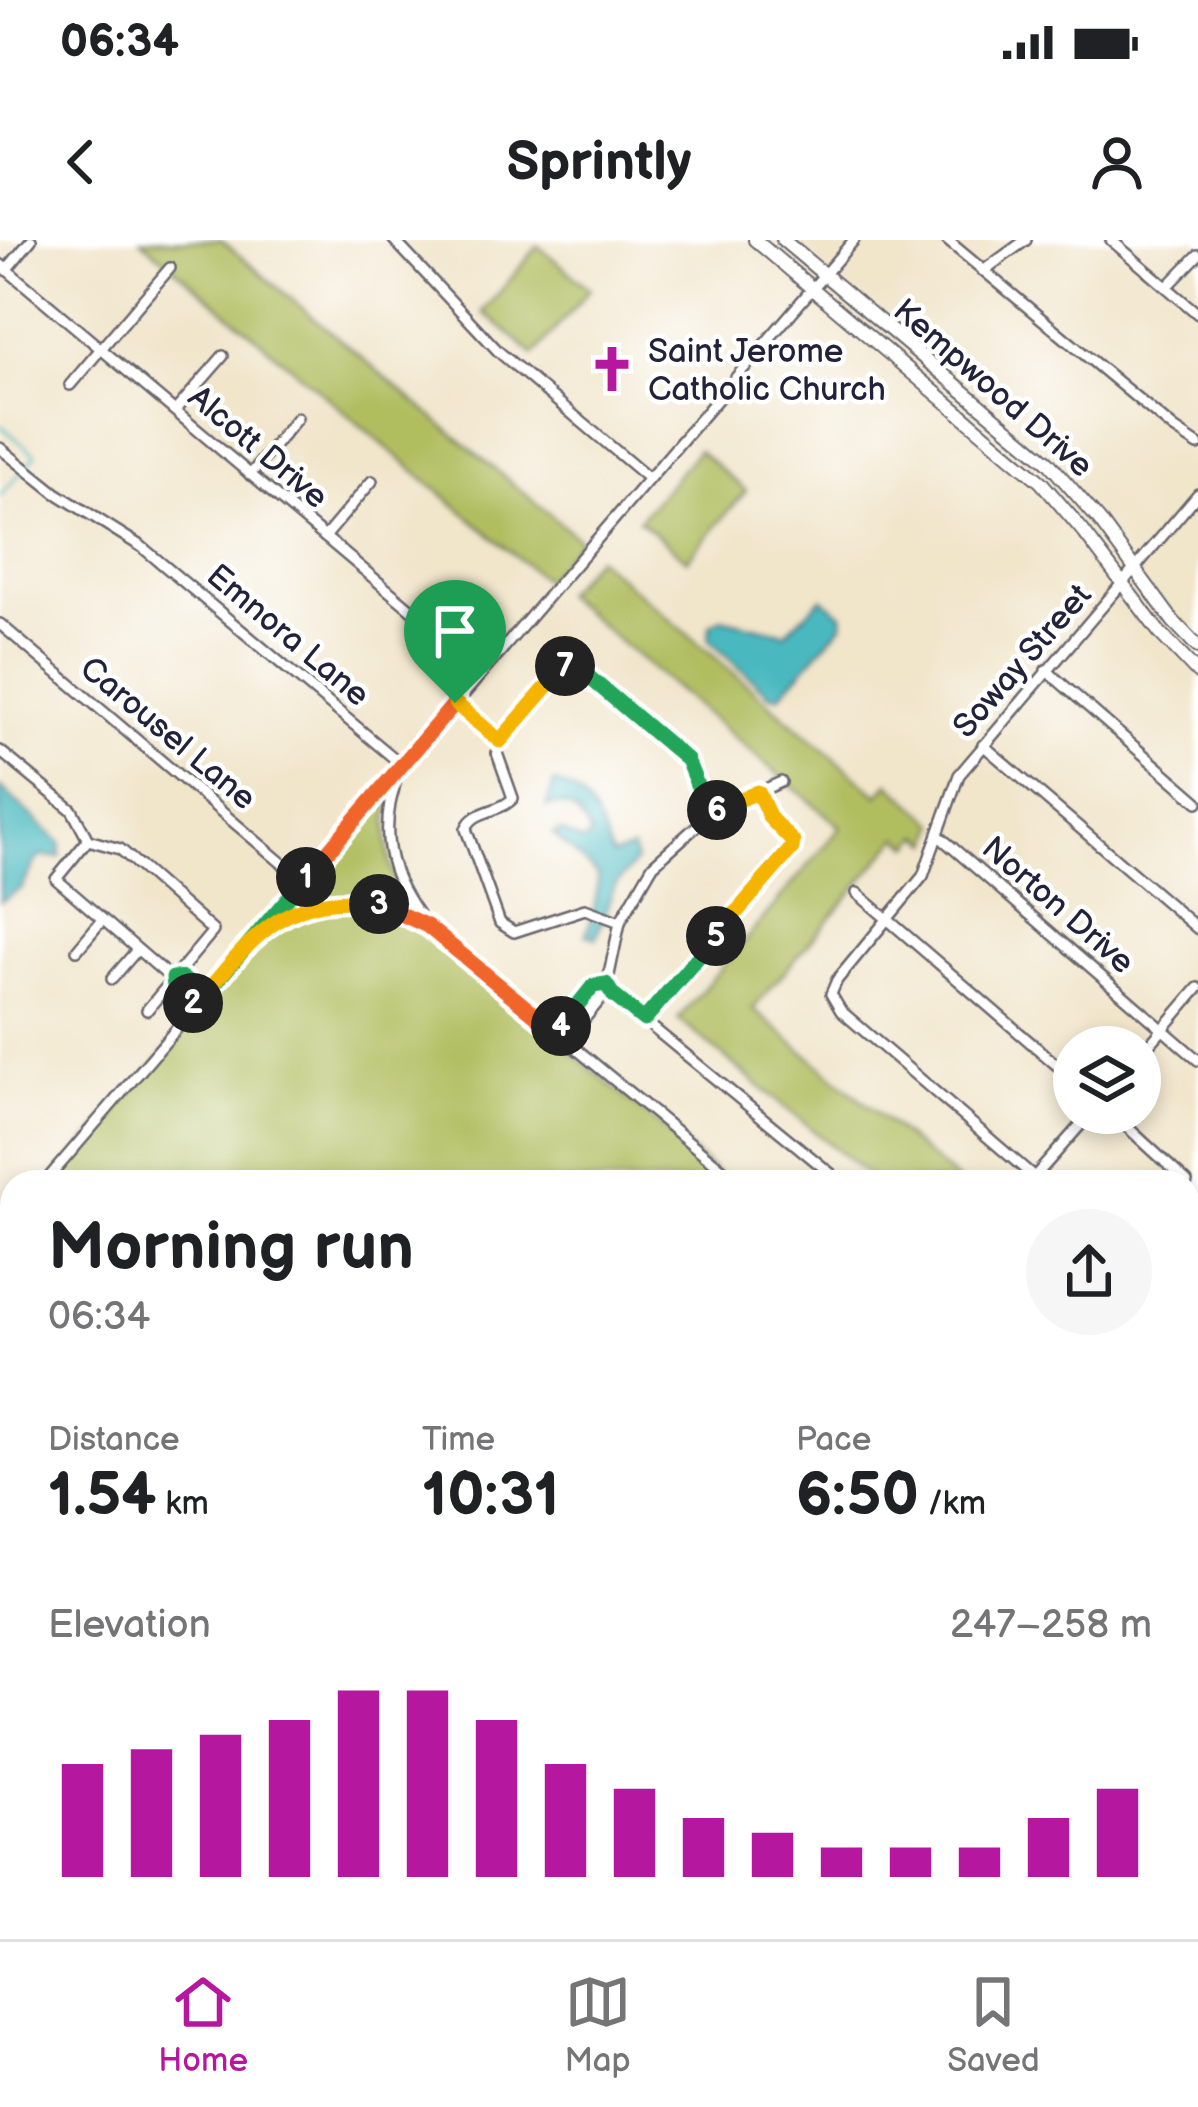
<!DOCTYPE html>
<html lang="en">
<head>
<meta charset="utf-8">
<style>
	body { margin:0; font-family:"Balsamiq Sans",sans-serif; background:#f6f6f6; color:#202124; height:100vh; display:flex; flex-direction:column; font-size:45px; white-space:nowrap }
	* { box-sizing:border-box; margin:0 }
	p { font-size:39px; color:#757577 }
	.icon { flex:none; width:66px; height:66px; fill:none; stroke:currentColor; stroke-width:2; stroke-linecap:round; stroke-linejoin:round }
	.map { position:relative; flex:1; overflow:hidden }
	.side { position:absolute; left:0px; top:930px; width:1200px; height:771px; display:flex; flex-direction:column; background:#fff; border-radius:36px 36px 0 0; box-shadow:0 6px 18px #0003 }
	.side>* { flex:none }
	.tools { position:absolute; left:1053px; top:786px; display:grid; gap:24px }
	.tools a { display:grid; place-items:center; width:108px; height:108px; border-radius:50%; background:#fff; box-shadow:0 6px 18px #0003; font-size:60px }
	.pin { position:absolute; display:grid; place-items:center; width:102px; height:102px; color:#fff; margin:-123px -51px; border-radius:50% 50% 50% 0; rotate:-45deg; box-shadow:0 0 12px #0007 }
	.pin .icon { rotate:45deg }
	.km { position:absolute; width:60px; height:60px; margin:-30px; border-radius:50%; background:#222; color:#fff; font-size:33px; line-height:60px; text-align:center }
	.round { display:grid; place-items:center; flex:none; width:126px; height:126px; border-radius:63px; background:#f6f6f6 }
	.overview { display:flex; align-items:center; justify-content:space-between; height:204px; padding:0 48px }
	h1 { font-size:66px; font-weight:700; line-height:90px }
	.figures { display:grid; grid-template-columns:repeat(3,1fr); gap:18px; height:204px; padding:12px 48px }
	.figures div { display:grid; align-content:center }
	.figures b { font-size:60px; font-weight:700 }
	.figures small { font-size:33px; font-weight:400 }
	.figures p { font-size:33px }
	.chart { height:336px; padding:24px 48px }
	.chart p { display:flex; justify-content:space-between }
	.chart svg { width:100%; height:216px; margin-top:12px; stroke:#b5179e; stroke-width:6 }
	.status { display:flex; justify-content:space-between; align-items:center; height:84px; padding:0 60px; background:#fff; direction:ltr }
	.status svg { height:33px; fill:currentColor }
	header { display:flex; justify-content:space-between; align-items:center; height:156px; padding:0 48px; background:#fff; font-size:54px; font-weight:700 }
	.tabs { display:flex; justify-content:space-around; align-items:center; height:168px; border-top:3px solid #e0e0e0; background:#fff; font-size:33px; color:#757577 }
	.tabs a { display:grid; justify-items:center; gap:6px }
	.tabs .on { color:#b5179e }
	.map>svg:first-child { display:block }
</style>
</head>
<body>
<div class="status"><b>06:34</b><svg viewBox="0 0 49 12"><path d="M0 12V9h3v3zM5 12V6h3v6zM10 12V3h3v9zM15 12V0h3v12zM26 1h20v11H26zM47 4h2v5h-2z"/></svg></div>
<header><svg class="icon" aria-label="back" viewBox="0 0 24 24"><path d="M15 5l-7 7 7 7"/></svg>Sprintly<svg class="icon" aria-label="person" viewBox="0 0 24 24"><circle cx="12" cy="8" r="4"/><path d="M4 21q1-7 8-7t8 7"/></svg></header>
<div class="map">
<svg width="1198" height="1699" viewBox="0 0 1198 1699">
	<rect width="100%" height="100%" fill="#fff"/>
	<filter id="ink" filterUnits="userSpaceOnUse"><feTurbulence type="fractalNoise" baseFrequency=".00833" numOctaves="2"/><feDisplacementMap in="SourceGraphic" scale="24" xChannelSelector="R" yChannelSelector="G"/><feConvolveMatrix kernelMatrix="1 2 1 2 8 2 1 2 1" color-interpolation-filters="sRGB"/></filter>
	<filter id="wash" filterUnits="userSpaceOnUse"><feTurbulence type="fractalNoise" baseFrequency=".004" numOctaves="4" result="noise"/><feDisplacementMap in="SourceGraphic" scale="48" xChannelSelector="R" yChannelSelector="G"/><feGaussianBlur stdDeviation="2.7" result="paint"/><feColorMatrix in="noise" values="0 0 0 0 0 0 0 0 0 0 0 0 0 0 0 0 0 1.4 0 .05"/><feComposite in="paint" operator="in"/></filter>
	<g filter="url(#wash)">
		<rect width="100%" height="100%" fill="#f1e5ca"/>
		<g fill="#b1be60" stroke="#6a704e" stroke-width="3">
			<polygon points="141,0 221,0 580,300 545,341"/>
			<polygon points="538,6 590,49 534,115 483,72"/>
			<polygon points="698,210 746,251 687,320 639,280"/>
			<polygon points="596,317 878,555 889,543 937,584 931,603 921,595 911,606 899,597 753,769 959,942 876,942 678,779 841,587 563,354"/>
			<path d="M386,551L390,553C385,595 385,624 404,663L401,666C360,660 330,656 290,670L289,664Z"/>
			<path d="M348,667C380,668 403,677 430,696L728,942H76L60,933L266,695C293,678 316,671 348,667Z"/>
		</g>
		<g fill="#4ab9bf" stroke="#366e7d" stroke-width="3">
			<polygon points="822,358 842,374 843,384 779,456 769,454 709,400 710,385 721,378 785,393"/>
			<path d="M554,543C586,547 603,588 612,616L632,609L636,621L615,646L596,698L586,694C594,673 598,656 598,635L553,594L561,591L583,602L591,595C580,573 568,560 546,567Z"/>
			<polygon points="0,547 61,603 60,617 38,617 22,648 0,662"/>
		</g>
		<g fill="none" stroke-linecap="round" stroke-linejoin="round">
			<g stroke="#4ab9bf" stroke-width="3">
				<polyline points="0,185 36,215 28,224"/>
				<polyline points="0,256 22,231"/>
				<polyline points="0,1420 12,1430"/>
				<polyline points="73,1699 82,1689"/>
			</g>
		</g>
	</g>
	<g filter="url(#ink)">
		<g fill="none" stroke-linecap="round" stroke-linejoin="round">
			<defs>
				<g id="minor">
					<polyline points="394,0 499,112 648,238"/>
					<polyline points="947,0 1174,189 1198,205"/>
					<polyline points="1111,0 1198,74"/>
					<polyline points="0,24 483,430"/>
					<polyline points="7,29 31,0"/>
					<polyline points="983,31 1026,0"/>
					<polyline points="1167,47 1198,15"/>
					<polyline points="70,145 170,28"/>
					<polyline points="176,170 223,116"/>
					<path d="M0,208L56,253L142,307L395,519C400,534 393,549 390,564C381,613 398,649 427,686"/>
					<polyline points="250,235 297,178"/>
					<polyline points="325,297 372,241"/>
					<polyline points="0,384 303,641"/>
					<polyline points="1046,430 1198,562"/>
					<path d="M455,463L500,501L497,513L513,558C501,573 473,569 466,589L500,683L514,692L585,669L620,682"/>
					<polyline points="500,501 570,421 687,520 709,575"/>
					<polyline points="983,505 1198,689"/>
					<polyline points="0,511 72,570 88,600 120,609 213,691 147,770"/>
					<polyline points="939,596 1198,820"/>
					<polyline points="88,600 56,639 165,733 182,738 204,756"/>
					<polyline points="857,653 1074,840"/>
					<path d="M269,684C324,654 373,656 427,686L738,942"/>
					<polyline points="77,710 102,680"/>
					<polyline points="173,738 174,747 195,766"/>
					<polyline points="112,739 137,710"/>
					<polyline points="606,744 613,755 841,942"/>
					<polyline points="644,780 792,608 793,602 770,578 758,552"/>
					<polyline points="556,792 593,746 606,744"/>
					<polyline points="566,801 605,754 620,682 653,625 709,575 781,542"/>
					<polyline points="1140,816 1198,748"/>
					<polyline points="1112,873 1187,942"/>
					<polyline points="45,942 854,0"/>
					<polyline points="1030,942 1091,873"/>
					<polyline points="1040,942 841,771 831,754 837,740 923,636 959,535 1198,254"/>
					<polyline points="0,994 12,980"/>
					<polyline points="0,1497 12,1483"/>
					<polyline points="1188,1520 1198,1508"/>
					<polyline points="0,1531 12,1541"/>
					<polyline points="0,1601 12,1612"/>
					<polyline points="1188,1666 1198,1674"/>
					<polyline points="0,1673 12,1683"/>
					<polyline points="143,1689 154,1699"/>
					<polyline points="24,1699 32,1689"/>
					<polyline points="433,1699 442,1689"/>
					<polyline points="1038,1699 1047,1689"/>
				</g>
				<g id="major">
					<polyline points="755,0 1041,242 1083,291 1159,392 1198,433"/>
					<polyline points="783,0 1048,222 1099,280 1173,381 1198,407"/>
					<polyline points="0,1011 12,1022"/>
					<polyline points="0,1028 12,1038"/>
					<polyline points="1188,1085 1198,1077"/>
					<polyline points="1188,1111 1198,1101"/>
					<polyline points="731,1689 743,1699"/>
					<polyline points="750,1689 762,1699"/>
					<polyline points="660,1699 668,1689"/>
				</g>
			</defs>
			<use href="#minor" stroke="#6a666d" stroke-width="14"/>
			<use href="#major" stroke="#6a666d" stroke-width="16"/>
			<use href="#minor" stroke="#fff" stroke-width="9"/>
			<use href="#major" stroke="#fff" stroke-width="12"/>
		</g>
	</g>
	<g fill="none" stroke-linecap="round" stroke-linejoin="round" filter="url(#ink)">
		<defs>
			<polyline id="split-1" points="306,637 455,463"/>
			<polyline id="split-2" points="193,763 174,747 173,738 182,738 204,756 306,637"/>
			<path id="split-3" d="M193,763L195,766C250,701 284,648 379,664"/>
			<polyline id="split-4" points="379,664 427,686 556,792 561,786"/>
			<polyline id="split-5" points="561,786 593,746 606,744 613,755 644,780 716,696"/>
			<polyline id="split-6" points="716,696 792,608 793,602 770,578 758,552 717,570"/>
			<polyline id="split-7" points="565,426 570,421 687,520 709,574 717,570"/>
			<polyline id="split-8" points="455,463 500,501 565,426"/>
		</defs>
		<use href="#split-1" stroke="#fff" stroke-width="24"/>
		<use href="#split-2" stroke="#fff" stroke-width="24"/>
		<use href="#split-3" stroke="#fff" stroke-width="24"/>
		<use href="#split-4" stroke="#fff" stroke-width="24"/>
		<use href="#split-5" stroke="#fff" stroke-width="24"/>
		<use href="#split-6" stroke="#fff" stroke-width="24"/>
		<use href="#split-7" stroke="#fff" stroke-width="24"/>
		<use href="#split-8" stroke="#fff" stroke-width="24"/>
		<use href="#split-1" stroke="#f0652b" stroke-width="15"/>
		<use href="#split-2" stroke="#22a559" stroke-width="15"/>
		<use href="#split-3" stroke="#f5b400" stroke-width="15"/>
		<use href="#split-4" stroke="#f0652b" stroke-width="15"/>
		<use href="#split-5" stroke="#22a559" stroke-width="15"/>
		<use href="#split-6" stroke="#f5b400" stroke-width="15"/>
		<use href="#split-7" stroke="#22a559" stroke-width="15"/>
		<use href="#split-8" stroke="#f5b400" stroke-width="15"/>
	</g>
	<defs>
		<symbol id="church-bare" viewBox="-9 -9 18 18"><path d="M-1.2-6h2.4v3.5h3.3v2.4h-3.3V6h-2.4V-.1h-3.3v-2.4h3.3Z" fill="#b5179e" stroke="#fff" stroke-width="2.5" paint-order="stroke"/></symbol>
	</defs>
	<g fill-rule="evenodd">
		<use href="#church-bare" x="579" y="96" width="66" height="66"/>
	</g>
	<g text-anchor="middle" stroke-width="9" stroke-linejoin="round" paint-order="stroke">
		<g font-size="33" fill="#22223b" stroke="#fff" text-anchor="start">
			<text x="648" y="122">Saint Jerome<tspan x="648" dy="38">Catholic Church</tspan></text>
		</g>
		<g font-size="33" fill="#22223b" stroke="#fff">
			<text transform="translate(994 147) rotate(41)" y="12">Kempwood Drive</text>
			<text transform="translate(259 206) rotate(40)" y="12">Alcott Drive</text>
			<text transform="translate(289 394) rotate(40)" y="12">Emnora Lane</text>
			<text transform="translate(1021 420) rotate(-49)" y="12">Soway Street</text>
			<text transform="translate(169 492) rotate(40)" y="12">Carousel Lane</text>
			<text transform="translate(1059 664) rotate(41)" y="12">Norton Drive</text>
		</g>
	</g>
</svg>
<div class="tools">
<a><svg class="icon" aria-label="layers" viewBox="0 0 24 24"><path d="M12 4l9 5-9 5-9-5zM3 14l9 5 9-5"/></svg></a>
</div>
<div class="pin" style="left:455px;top:463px;background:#1e9e55"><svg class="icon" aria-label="arrive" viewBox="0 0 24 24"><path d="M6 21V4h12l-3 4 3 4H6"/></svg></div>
<b class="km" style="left:306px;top:637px">1</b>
<b class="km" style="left:193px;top:763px">2</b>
<b class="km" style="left:379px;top:664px">3</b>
<b class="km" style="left:561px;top:786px">4</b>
<b class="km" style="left:716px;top:696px">5</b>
<b class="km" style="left:717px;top:570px">6</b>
<b class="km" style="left:565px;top:426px">7</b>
<section class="side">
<div class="overview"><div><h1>Morning run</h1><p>06:34</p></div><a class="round"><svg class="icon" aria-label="share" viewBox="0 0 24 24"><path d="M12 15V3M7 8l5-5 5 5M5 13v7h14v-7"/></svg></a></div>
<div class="figures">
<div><p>Distance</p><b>1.54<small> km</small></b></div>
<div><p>Time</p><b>10:31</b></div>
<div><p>Pace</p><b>6:50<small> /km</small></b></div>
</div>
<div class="chart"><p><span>Elevation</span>247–258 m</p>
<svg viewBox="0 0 160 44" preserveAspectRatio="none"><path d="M5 44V21M15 44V18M25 44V15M35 44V12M45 44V6M55 44V6M65 44V12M75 44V21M85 44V26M95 44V32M105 44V35M115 44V38M125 44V38M135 44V38M145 44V32M155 44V26"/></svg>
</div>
</section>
</div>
<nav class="tabs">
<a class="on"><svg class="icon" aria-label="home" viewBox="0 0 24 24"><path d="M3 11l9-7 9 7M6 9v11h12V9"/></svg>Home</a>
<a><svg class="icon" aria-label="map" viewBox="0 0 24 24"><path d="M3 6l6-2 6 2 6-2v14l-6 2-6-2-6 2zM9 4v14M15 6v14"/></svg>Map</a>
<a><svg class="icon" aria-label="saved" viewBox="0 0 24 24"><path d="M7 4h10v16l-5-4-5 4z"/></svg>Saved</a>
</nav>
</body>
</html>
